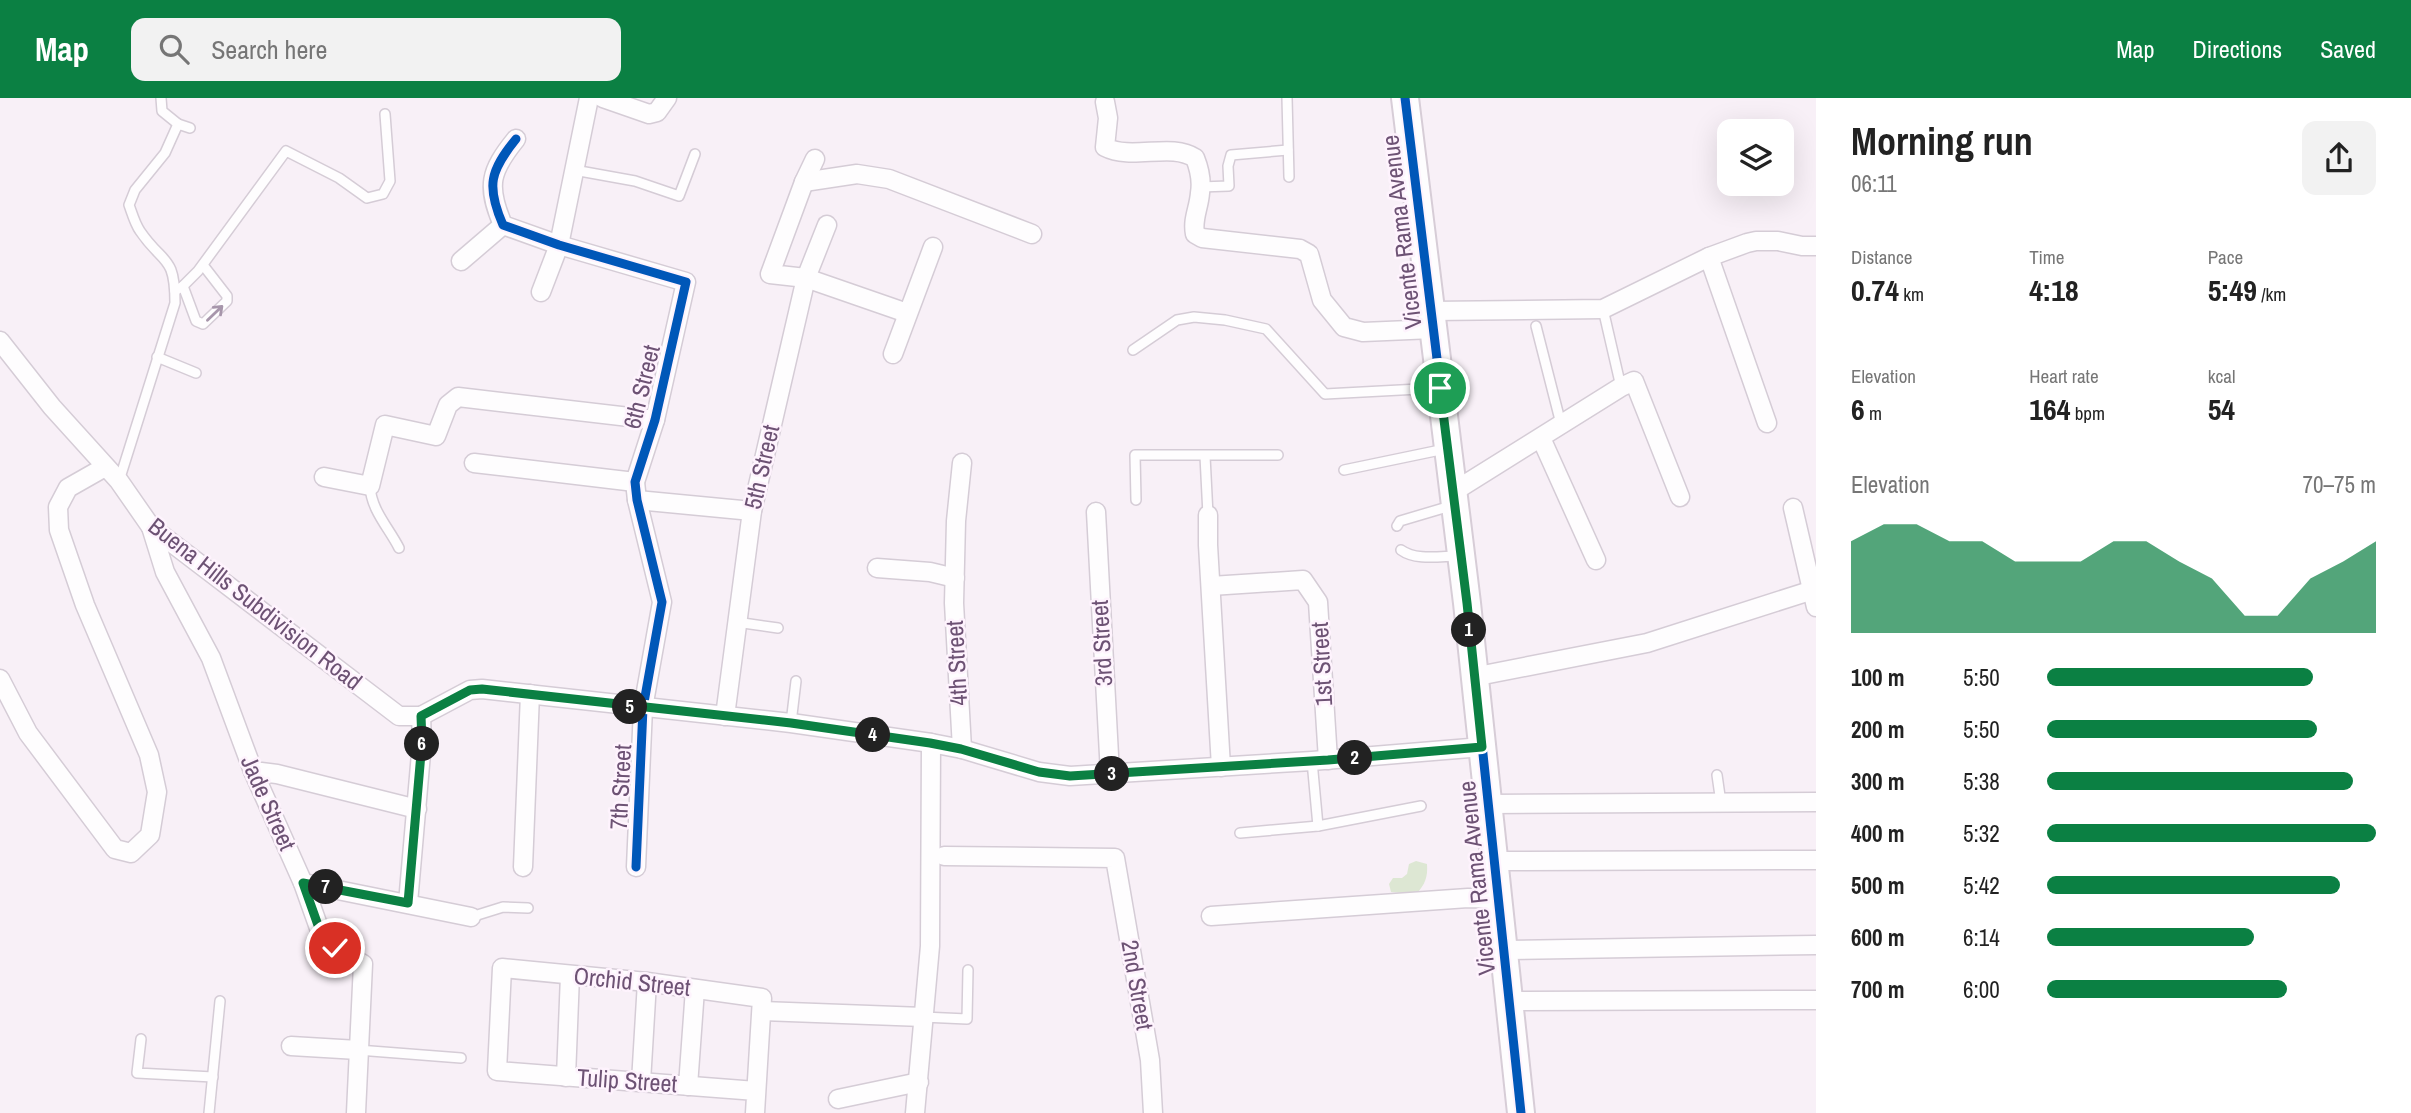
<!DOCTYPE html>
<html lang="en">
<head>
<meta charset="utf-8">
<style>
	body { margin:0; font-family:"Archivo Narrow",sans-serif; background:#f2f2f2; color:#222; height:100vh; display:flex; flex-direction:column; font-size:26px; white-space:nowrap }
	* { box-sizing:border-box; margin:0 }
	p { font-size:23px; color:#767676 }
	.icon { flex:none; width:38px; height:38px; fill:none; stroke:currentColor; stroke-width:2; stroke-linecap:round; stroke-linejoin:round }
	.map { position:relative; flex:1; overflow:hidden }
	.side { display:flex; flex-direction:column; background:#fff; width:595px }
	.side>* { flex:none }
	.buttons { position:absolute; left:1717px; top:21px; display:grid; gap:14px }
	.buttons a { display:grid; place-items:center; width:77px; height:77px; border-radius:14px; background:#fff; box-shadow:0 7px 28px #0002; font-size:35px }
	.pin { position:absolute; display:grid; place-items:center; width:60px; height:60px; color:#fff; margin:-30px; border:4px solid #fff; border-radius:50%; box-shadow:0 2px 7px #0007 }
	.km { position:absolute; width:35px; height:35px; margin:-18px; border-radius:50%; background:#222; color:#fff; font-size:19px; line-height:35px; text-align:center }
	.round { display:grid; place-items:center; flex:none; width:74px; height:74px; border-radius:14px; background:#f2f2f2 }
	.summary { display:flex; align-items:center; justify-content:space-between; height:119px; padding:0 35px }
	h1 { font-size:38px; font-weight:700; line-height:52px }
	.stats { display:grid; grid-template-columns:repeat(3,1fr); gap:10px; height:119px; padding:7px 35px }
	.stats div { display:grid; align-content:center }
	.stats b { font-size:30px; font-weight:700 }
	.stats small { font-size:19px; font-weight:400 }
	.stats p { font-size:19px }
	.chart { height:196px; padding:14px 35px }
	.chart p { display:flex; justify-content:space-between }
	.chart svg { width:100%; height:126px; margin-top:7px; fill:#0b8043; opacity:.7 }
	ul { padding:0 35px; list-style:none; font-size:23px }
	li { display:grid; grid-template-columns:112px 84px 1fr; align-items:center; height:52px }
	li i { height:18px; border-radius:9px; background:#0b8043 }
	header { display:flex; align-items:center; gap:42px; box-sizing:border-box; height:98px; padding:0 35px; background:#0b8043; color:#fff }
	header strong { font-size:33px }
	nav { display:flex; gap:38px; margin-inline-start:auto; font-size:24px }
	.search { width:490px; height:63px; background:#f2f2f2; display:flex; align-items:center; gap:18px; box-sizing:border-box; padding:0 24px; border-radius:14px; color:#767676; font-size:26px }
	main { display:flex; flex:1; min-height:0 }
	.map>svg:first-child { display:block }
</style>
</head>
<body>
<header>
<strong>Map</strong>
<div class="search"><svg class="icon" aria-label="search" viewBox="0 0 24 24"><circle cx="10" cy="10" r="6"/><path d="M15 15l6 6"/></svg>Search here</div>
<nav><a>Map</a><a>Directions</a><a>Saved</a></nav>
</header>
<main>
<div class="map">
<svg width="1816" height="1015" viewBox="0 0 1816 1015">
	<rect width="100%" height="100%" fill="#f8f0f7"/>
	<path fill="#dde7d3" d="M1416,763L1427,766C1428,779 1425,787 1416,796L1391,794L1389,786L1393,780H1402L1407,776L1409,766Z"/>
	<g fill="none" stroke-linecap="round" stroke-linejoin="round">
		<defs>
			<g id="lane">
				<polyline points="161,0 162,13 178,26"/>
				<polyline points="1287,0 1289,79"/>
				<polyline points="574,72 635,83 679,98 695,56"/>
				<polyline points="1200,89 1229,88 1228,68 1231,57 1288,52"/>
				<polyline points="183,188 196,223 203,226 227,203 227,198 203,167"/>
				<polyline points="175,193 183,188 198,173 286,53 339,80 367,100 383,96 390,83 385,16"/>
				<polyline points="1603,211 1621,289"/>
				<polyline points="1536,228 1561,326"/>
				<polyline points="1133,252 1177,222 1194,219 1225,222 1266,231 1325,296 1438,290"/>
				<polyline points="157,259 196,275"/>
				<polyline points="1205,358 1208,417"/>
				<polyline points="1344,372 1445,351"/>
				<path d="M119,383L175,205C175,156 163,167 140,133C135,126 132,115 129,107L135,92L165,55L178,26L190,30"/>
				<path d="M370,388C371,412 389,430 399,450"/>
				<polyline points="1136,402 1135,357 1278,357"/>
				<polyline points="1397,428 1400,423 1454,407"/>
				<path d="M1401,452C1416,463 1441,458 1459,458"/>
				<polyline points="736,524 778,530"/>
				<polyline points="791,625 796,583"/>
				<polyline points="1312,663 1318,728"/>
				<polyline points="1717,677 1721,705"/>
				<polyline points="1240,735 1318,728 1421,708"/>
				<polyline points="471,819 503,809 528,810"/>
				<polyline points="923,919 967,921 968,872"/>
				<polyline points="141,941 137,975 213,979"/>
				<polyline points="358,952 461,960"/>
				<polyline points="209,1015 220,903"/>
			</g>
			<g id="street">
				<polyline points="603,0 649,16 657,14 667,0"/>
				<path d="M1105,4L1108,20L1105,49C1132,63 1171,44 1195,60C1199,70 1202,83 1200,95C1199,110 1192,121 1195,136L1202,140L1300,151L1309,156L1322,202L1344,229L1363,234L1433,231"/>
				<path d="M516,41C490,73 486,88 503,127L559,147L686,184L655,322L635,384L637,402L662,504L643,610L636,769"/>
				<polyline points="815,61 804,84 770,176 806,180 907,215"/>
				<polyline points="804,84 857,76 889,81 1032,136"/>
				<polyline points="1709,159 1767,325"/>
				<polyline points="461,163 503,127"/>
				<polyline points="541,194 559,147 589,0"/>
				<polyline points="1431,213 1603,211 1709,159 1747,145 1756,143 1778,143 1802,148 1816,148"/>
				<polyline points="0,243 52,309 119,383 151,429 399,618 421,618"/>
				<polyline points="893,256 933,149"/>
				<polyline points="1541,340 1596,462"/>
				<polyline points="474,365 635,384"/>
				<polyline points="324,379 370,388 385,327 436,338 448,307 458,299 655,322"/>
				<polyline points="1453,394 1621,289 1634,283 1680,399"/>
				<polyline points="637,402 752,413"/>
				<polyline points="1793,410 1816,509"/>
				<polyline points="1096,414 1110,676"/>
				<polyline points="1208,417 1208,447 1221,669"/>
				<polyline points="151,429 165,474 211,560 253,673 303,785 319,830 335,850 363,866 356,1015"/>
				<polyline points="877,470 930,474 955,480"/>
				<polyline points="1211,488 1303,482 1318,504 1328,662"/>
				<polyline points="1473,579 1647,545 1816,491"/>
				<polyline points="0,581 28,635 115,751 131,755 150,737 157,694 149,657 85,507 59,432 58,409 68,390 105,369"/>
				<polyline points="421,618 470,592 482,591 791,625 931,645 962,651 1039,674 1070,678 1312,663 1482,649"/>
				<polyline points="725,618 752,413 806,180 827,127"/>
				<polyline points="962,651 954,505 956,423 962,365"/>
				<polyline points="253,673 277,676 417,711"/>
				<polyline points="1489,706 1816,704"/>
				<polyline points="944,758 1115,760 1150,962 1153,1015"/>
				<polyline points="1494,763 1816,762"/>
				<polyline points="523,769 530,596"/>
				<polyline points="303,785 471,819"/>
				<polyline points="408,805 422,644 421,618"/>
				<polyline points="1211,818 1468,800 1498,801"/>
				<polyline points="1504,852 1816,847"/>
				<polyline points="1508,903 1816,902"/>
				<polyline points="762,913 923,919"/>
				<polyline points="291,948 358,952"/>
				<polyline points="566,979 570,877"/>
				<polyline points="641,984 647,884"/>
				<polyline points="688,988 695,891"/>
				<polyline points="838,1001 919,984"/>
				<polyline points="755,1015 762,900 647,884 502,870 497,973 756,993"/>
				<polyline points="915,1015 930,848 931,645"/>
			</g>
			<polyline id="secondary" points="1405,0 1467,505 1521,1015"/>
		</defs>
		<use href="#lane" stroke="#d5ccd6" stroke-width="12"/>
		<use href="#street" stroke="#d5ccd6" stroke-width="21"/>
		<use href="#secondary" stroke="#d7cdd7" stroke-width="30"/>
		<use href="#lane" stroke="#fefdfe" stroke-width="9"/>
		<use href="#street" stroke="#fefdfe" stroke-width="18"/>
		<use href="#secondary" stroke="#fefdfe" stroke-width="26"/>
		<defs>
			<g id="cycleway">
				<polyline points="1405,0 1467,505 1521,1015"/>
				<path d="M516,41C490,73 486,88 503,127L559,147L686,184L655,322L635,384L637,402L662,504L643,610L636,769"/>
				<polyline points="421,618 470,592 482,591 791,625 931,645 962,651 1039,674 1070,678 1312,663 1482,649"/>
			</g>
		</defs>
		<use href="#cycleway" stroke="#fef3fd" stroke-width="13"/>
		<use href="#cycleway" stroke="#0057b8" stroke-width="9"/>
	</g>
	<defs><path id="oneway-shaft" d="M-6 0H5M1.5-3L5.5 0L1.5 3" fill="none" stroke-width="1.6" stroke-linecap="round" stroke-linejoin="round" transform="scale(1.75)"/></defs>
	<use stroke="#a796ab" href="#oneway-shaft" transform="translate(215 215) rotate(-44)"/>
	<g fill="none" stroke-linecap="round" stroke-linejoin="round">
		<defs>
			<polyline id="route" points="335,850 319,830 303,785 408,805 422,644 421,618 470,592 482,591 791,625 930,645 961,651 1039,674 1070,678 1328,662 1482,649 1467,505 1440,290"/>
		</defs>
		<use href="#route" stroke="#fff" stroke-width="14"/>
		<use href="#route" stroke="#0b8043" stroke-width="9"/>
	</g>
	<g text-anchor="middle" stroke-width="5" stroke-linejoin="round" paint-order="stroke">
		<g font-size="24" fill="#6d5274" stroke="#fef3fd">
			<text transform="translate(1402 134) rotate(-97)" y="8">Vicente Rama Avenue</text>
			<text transform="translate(642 289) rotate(-76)" y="8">6th Street</text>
			<text transform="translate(762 369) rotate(-77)" y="8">5th Street</text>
			<text transform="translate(255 506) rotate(38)" y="8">Buena Hills Subdivision Road</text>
			<text transform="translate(1102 545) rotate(-93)" y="8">3rd Street</text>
			<text transform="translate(957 565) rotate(-93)" y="8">4th Street</text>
			<text transform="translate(1322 566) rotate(-93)" y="8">1st Street</text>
			<text transform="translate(621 689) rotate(-87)" y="8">7th Street</text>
			<text transform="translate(268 705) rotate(66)" y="8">Jade Street</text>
			<text transform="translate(1477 780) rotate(-96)" y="8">Vicente Rama Avenue</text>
			<text transform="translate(632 884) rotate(6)" y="8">Orchid Street</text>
			<text transform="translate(1137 887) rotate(80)" y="8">2nd Street</text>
			<text transform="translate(627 983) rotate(4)" y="8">Tulip Street</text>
		</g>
	</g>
</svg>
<div class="buttons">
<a><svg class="icon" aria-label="layers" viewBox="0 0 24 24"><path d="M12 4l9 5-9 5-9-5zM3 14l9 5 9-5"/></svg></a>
</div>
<div class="pin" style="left:1440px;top:290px;background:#1e9e55"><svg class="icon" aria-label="arrive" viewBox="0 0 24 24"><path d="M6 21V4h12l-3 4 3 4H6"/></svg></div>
<div class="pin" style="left:335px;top:850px;background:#d93025"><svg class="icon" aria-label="check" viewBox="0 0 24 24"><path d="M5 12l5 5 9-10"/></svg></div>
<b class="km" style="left:1469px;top:532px">1</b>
<b class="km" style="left:1355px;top:660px">2</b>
<b class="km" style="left:1112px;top:676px">3</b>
<b class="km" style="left:873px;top:637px">4</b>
<b class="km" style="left:630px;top:609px">5</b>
<b class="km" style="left:422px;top:646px">6</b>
<b class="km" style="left:326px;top:789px">7</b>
</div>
<section class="side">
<div class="summary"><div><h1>Morning run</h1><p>06:11</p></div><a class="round"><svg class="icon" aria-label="share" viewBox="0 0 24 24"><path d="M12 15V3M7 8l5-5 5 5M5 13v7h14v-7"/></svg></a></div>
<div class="stats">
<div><p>Distance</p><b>0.74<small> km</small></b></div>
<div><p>Time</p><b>4:18</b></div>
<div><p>Pace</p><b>5:49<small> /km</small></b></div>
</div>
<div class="stats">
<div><p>Elevation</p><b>6<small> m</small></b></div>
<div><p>Heart rate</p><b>164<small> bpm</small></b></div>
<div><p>kcal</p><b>54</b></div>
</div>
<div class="chart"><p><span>Elevation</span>70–75 m</p>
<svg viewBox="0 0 160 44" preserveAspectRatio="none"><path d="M0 44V12L10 6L20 6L30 12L40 12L50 19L60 19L70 19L80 12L90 12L100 19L110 25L120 38L130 38L140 25L150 19L160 12V44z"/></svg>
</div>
<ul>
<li><b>100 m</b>5:50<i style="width:81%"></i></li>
<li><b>200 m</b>5:50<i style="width:82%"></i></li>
<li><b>300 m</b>5:38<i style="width:93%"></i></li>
<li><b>400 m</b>5:32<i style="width:100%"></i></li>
<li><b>500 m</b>5:42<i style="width:89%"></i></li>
<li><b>600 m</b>6:14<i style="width:63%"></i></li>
<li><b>700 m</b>6:00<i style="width:73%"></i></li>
</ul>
</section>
</main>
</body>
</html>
